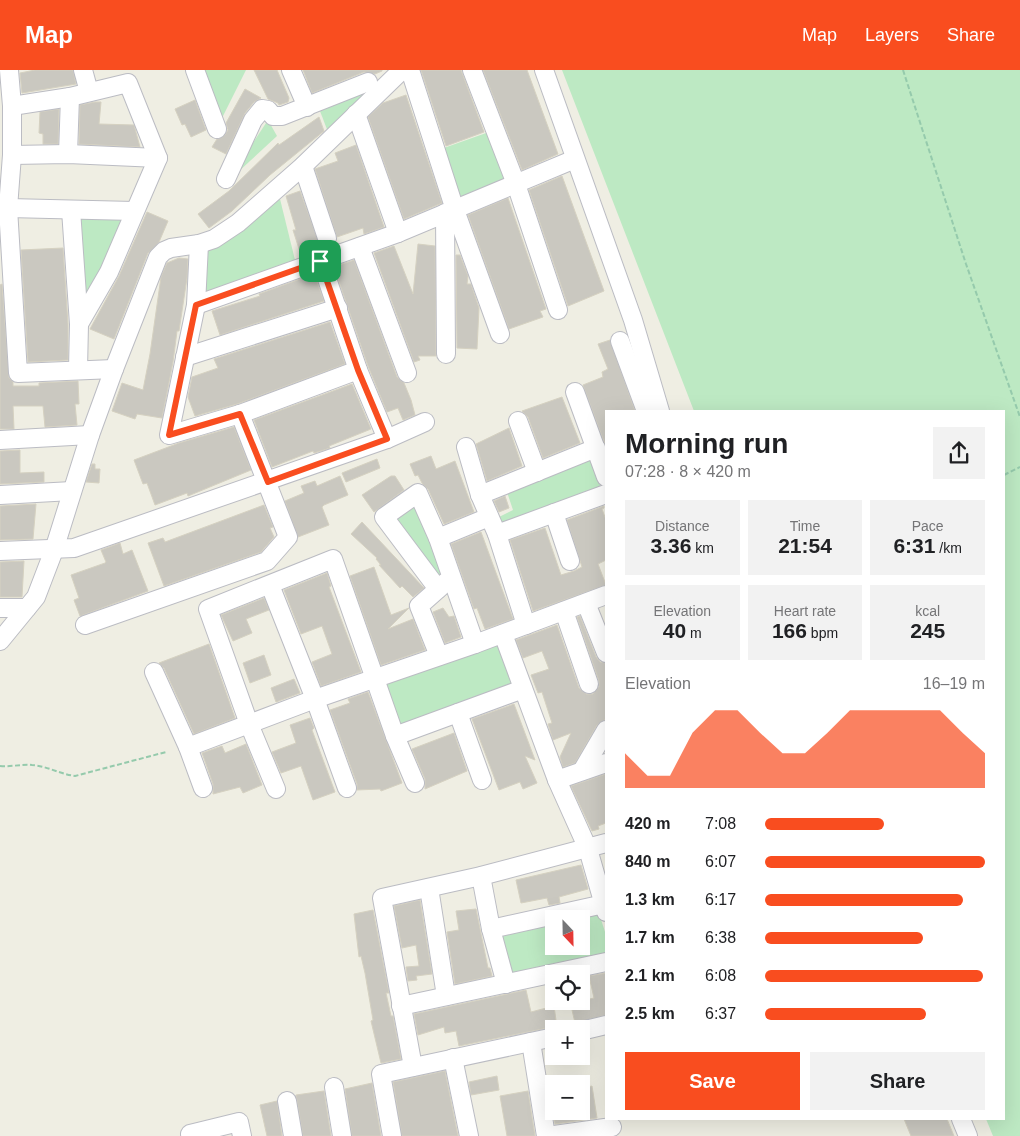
<!DOCTYPE html>
<html lang="en">
<head>
<meta charset="utf-8">
<style>
	body { margin:0; font-family:Helvetica,sans-serif; background:#f2f2f2; color:#202124; height:100vh; display:flex; flex-direction:column; font-size:19px; white-space:nowrap }
	* { box-sizing:border-box; margin:0 }
	p { font-size:16px; color:#757577 }
	.icon { flex:none; width:28px; height:28px; fill:none; stroke:currentColor; stroke-width:2; stroke-linecap:round; stroke-linejoin:round }
	.map { position:relative; flex:1; overflow:hidden }
	.panel { position:absolute; left:605px; top:340px; width:400px; height:710px; display:flex; flex-direction:column; background:#fff; border-radius:0px; box-shadow:0 5px 20px #0002 }
	.panel>* { flex:none }
	.needle { width:32px; rotate:158deg }
	.fabs { position:absolute; left:545px; top:840px; display:grid; gap:10px }
	.fabs a { display:grid; place-items:center; width:45px; height:45px; border-radius:0px; background:#fff; box-shadow:0 5px 20px #0002; font-size:25px }
	.pin { position:absolute; display:grid; place-items:center; width:42px; height:42px; color:#fff; margin:-21px; border-radius:10px; box-shadow:0 2px 8px #0006 }
	.round { display:grid; place-items:center; flex:none; width:52px; height:52px; border-radius:0px; background:#f2f2f2 }
	.headline { display:flex; align-items:center; justify-content:space-between; height:85px; padding:0 20px }
	h1 { font-size:28px; font-weight:700; line-height:38px }
	.figures { display:grid; grid-template-columns:repeat(3,1fr); gap:8px; height:85px; padding:5px 20px }
	.figures div { display:grid; align-content:center; border-radius:0px; background:#f2f2f2; text-align:center }
	.figures b { font-size:21px; font-weight:700 }
	.figures small { font-size:14px; font-weight:400 }
	.figures p { font-size:14px }
	.chart { height:140px; padding:10px 20px }
	.chart p { display:flex; justify-content:space-between }
	.chart svg { width:100%; height:90px; margin-top:5px; fill:#f94d1f; opacity:.7 }
	.action { display:flex; gap:10px; margin-top:auto; padding:10px 20px }
	.action a { flex:1; height:58px; border-radius:0px; background:#f94d1f; color:#fff; font-size:20px; font-weight:700; line-height:58px; text-align:center }
	.action a+a { background:#f2f2f2; color:#202124 }
	ul { padding:0 20px; list-style:none; font-size:16px }
	li { display:grid; grid-template-columns:80px 60px 1fr; align-items:center; height:38px }
	li i { height:12px; border-radius:6px; background:#f94d1f }
	header { display:flex; align-items:center; gap:30px; box-sizing:border-box; height:70px; padding:0 25px; background:#f94d1f; color:#fff }
	header strong { font-size:24px }
	nav { display:flex; gap:28px; margin-inline-start:auto; font-size:18px }
	.map>svg:first-child { display:block }
</style>
</head>
<body>
<header>
<strong>Map</strong>
<nav><a>Map</a><a>Layers</a><a>Share</a></nav>
</header>
<div class="map">
<svg width="1020" height="1066" viewBox="0 0 1020 1066">
	<rect width="100%" height="100%" fill="#efeee3"/>
	<g fill="#bde9c3">
		<polygon points="204,0 246,0 222,48"/>
		<polygon points="562,0 1020,0 1020,1066 993,1066 986,1049 1004,1049 1004,341 694,341"/>
		<polygon points="366,17 371,23 328,62 320,41"/>
		<polygon points="268,50 277,66 237,103 235,100"/>
		<polygon points="489,62 505,109 460,128 441,79"/>
		<polygon points="280,129 295,190 202,227 203,185"/>
		<polygon points="75,146 126,147 81,247"/>
		<polygon points="590,385 601,418 504,457 499,447 513,440 506,419"/>
		<polygon points="415,430 444,506 438,512 389,448"/>
		<polygon points="498,572 513,615 398,656 382,611"/>
		<polygon points="598,840 606,865 606,886 510,907 499,862 554,850 554,876 581,876 581,849 558,849"/>
	</g>
	<g fill="#cac8c0" stroke="#d5d1c1">
		<polygon points="35,0 73,0 76,14 22,23 20,3"/>
		<polygon points="254,0 277,0 289,28 288,32 279,35 278,33 268,29"/>
		<polygon points="303,0 382,0 382,1 375,4 364,2 312,23"/>
		<polygon points="421,0 461,0 484,62 446,76"/>
		<polygon points="483,0 527,0 558,84 522,100"/>
		<polygon points="245,19 261,28 254,32 245,43 226,84 212,77 217,69 225,65 228,60 226,53"/>
		<polygon points="406,25 442,133 404,149 368,47 383,33"/>
		<polygon points="195,30 206,60 191,67 185,54 182,55 175,39"/>
		<polygon points="95,32 101,32 99,54 134,55 140,77 79,74 80,35"/>
		<polygon points="59,39 58,74 43,74 43,64 39,63 40,42"/>
		<polygon points="319,47 324,61 270,105 232,141 209,158 198,144 229,121 278,73 279,75"/>
		<polygon points="356,75 384,157 364,164 363,158 337,167 315,99 338,91 335,83"/>
		<polygon points="562,106 604,221 568,236 529,120"/>
		<polygon points="300,121 320,176 300,182 293,160 296,160 286,126"/>
		<polygon points="508,128 546,239 540,241 543,247 509,259 468,145"/>
		<polygon points="147,142 168,151 159,172 148,183 114,269 90,259 119,206"/>
		<polygon points="418,174 435,176 436,286 418,286 420,290 414,292 374,183 394,176 413,224"/>
		<polygon points="63,178 68,254 68,290 28,292 21,180"/>
		<polygon points="456,185 460,185 468,206 467,214 471,214 479,238 477,279 457,278"/>
		<polygon points="179,188 188,189 187,208 179,261 177,261 173,292 162,348 137,344 135,349 112,341 122,313 143,320 150,284 161,207 167,193"/>
		<polygon points="354,190 397,307 404,313 411,330 415,345 403,350 398,338 387,342 368,296 334,197"/>
		<polygon points="314,204 324,231 220,265 212,241 260,226 259,224"/>
		<polygon points="2,214 9,308 13,312 13,316 39,316 39,313 78,311 79,334 75,334 77,355 45,357 43,336 13,336 14,359 0,359 0,215"/>
		<polygon points="330,252 345,294 237,334 195,346 188,327 192,307 218,298 214,289"/>
		<polygon points="610,270 635,341 606,341 606,377 583,315 603,307 602,302 608,299 598,274"/>
		<polygon points="352,314 371,359 329,376 330,378 314,383 313,381 272,397 254,350"/>
		<polygon points="562,327 580,373 543,388 528,347 522,341"/>
		<polygon points="234,357 251,400 188,426 187,423 155,435 147,413 143,414 134,390 179,373"/>
		<polygon points="509,358 522,396 487,411 476,374"/>
		<polygon points="20,380 20,403 44,402 44,412 0,414 0,381"/>
		<polygon points="431,386 436,399 455,391 474,442 444,454 428,419 422,413 418,405 415,406 410,394"/>
		<polygon points="377,389 380,398 346,412 342,403"/>
		<polygon points="92,394 95,394 95,399 100,399 99,413 86,412"/>
		<polygon points="340,406 348,425 324,435 322,437 329,455 298,467 285,431 304,423 301,416 315,411 317,416"/>
		<polygon points="391,406 395,406 404,420 374,442 362,425"/>
		<polygon points="505,426 509,438 499,442 494,431"/>
		<polygon points="36,434 33,469 0,470 0,436"/>
		<polygon points="264,435 273,457 270,458 274,467 261,482 164,516 148,473 163,468 165,472"/>
		<polygon points="604,436 604,438 602,439 606,450 606,490 598,494 606,515 533,541 510,470 545,458 561,505 574,501 582,497 567,450"/>
		<polygon points="362,452 424,518 413,527 402,516 400,518 379,495 381,495 376,489 377,488 351,464"/>
		<polygon points="481,462 513,549 485,559 477,538 474,539 451,474"/>
		<polygon points="120,473 123,484 132,480 148,521 80,546 74,530 79,528 71,505 105,493 106,492 101,480"/>
		<polygon points="24,491 22,527 0,527 0,492"/>
		<polygon points="374,497 391,545 409,538 388,559 413,549 425,580 381,595 350,506"/>
		<polygon points="327,503 331,516 329,517 361,602 321,616 312,592 332,584 322,556 301,564 284,520"/>
		<polygon points="264,528 269,540 246,549 252,563 233,571 221,545"/>
		<polygon points="443,538 449,547 454,546 461,567 445,573 433,542"/>
		<polygon points="580,546 596,587 600,592 606,593 606,649 597,655 575,693 563,697 560,687 571,663 553,670 548,654 552,653 542,622 538,623 531,605 549,599 542,581 523,588 516,570 557,555 579,618 586,624 593,624 599,617 599,611 577,547"/>
		<polygon points="209,574 235,648 194,664 164,598 159,593"/>
		<polygon points="264,585 271,605 250,613 243,593"/>
		<polygon points="294,609 300,623 276,632 271,618"/>
		<polygon points="368,622 402,713 381,721 380,719 357,720 357,714 330,640 350,633 348,629"/>
		<polygon points="514,634 535,690 525,686 537,713 523,719 520,712 499,720 472,649"/>
		<polygon points="310,648 314,658 312,660 335,722 313,730 301,696 281,703 272,682 296,673 290,655"/>
		<polygon points="454,663 467,701 425,719 425,709 412,679"/>
		<polygon points="246,674 262,715 243,723 240,717 213,724 213,714 202,683 222,676 225,683"/>
		<polygon points="606,704 606,753 598,756 599,759 592,761 571,716"/>
		<polygon points="581,795 588,819 559,827 560,833 549,835 547,828 521,833 516,810"/>
		<polygon points="420,830 432,904 416,906 417,910 408,911 406,897 419,896 416,875 402,878 394,836"/>
		<polygon points="476,839 488,898 490,898 492,906 455,914 447,862 459,860 456,841"/>
		<polygon points="373,840 389,923 386,923 391,946 393,946 401,989 381,993 371,951 373,950 365,903 361,886 359,887 354,844"/>
		<polygon points="606,903 606,945 575,953 570,931 581,931 594,928 589,906"/>
		<polygon points="526,920 531,942 554,936 557,957 552,957 459,976 456,961 445,963 444,957 418,965 414,944"/>
		<polygon points="445,1001 458,1066 402,1066 393,1012"/>
		<polygon points="497,1006 499,1020 471,1025 469,1012"/>
		<polygon points="372,1013 381,1066 352,1066 345,1019"/>
		<polygon points="592,1016 597,1048 555,1054 553,1041 581,1041 581,1018"/>
		<polygon points="324,1021 331,1066 303,1066 296,1025"/>
		<polygon points="528,1021 535,1066 507,1066 500,1026"/>
		<polygon points="277,1031 282,1066 267,1066 260,1035"/>
		<polygon points="904,1049 947,1049 954,1066 911,1066"/>
	</g>
	<g fill="none" stroke-linecap="round" stroke-linejoin="round">
		<defs>
			<g id="minor">
				<polyline points="9,0 12,36 12,85 8,138 18,303 114,299"/>
				<polyline points="83,0 89,22"/>
				<polyline points="195,0 217,59"/>
				<polyline points="291,0 307,37"/>
				<polyline points="410,0 455,140 500,264"/>
				<polyline points="472,0 516,114 558,240"/>
				<polyline points="544,0 633,250 660,341"/>
				<polyline points="12,36 70,27 128,13 158,88 109,202 79,254 78,300"/>
				<polyline points="356,44 398,163"/>
				<polyline points="68,84 70,27"/>
				<polyline points="12,85 68,84 158,88"/>
				<polyline points="303,96 327,168"/>
				<polyline points="226,109 253,50 262,39 268,40 273,46 282,46 368,12"/>
				<polyline points="8,138 134,141"/>
				<polyline points="71,140 79,254"/>
				<polyline points="445,143 446,284"/>
				<polyline points="199,174 196,235 169,365 240,344 358,300"/>
				<polyline points="360,177 407,303"/>
				<polyline points="321,191 358,300 387,369"/>
				<polyline points="196,235 398,163 575,89"/>
				<polyline points="620,271 646,341"/>
				<polyline points="185,287 338,238"/>
				<polyline points="575,322 606,407"/>
				<polyline points="518,351 537,402"/>
				<polyline points="0,370 90,365"/>
				<polyline points="466,377 480,425 497,464 526,555"/>
				<polyline points="0,425 72,421"/>
				<polyline points="480,425 596,378"/>
				<polyline points="554,443 570,491"/>
				<polyline points="497,464 606,424"/>
				<polyline points="438,468 489,447"/>
				<polyline points="0,481 74,478 387,369 425,352"/>
				<polyline points="270,515 315,629 347,718"/>
				<polyline points="438,519 384,447 418,423 438,468 475,574"/>
				<polyline points="586,533 606,583"/>
				<polyline points="0,538 27,538"/>
				<polyline points="564,541 589,614"/>
				<polyline points="85,555 267,491 288,467 240,344"/>
				<polyline points="503,564 557,710 588,779 606,842"/>
				<polyline points="0,571 36,527 54,480 90,365 114,299 158,187 164,181 171,178 199,174 214,169 238,153 303,96 402,0"/>
				<polyline points="439,586 419,536 446,512"/>
				<polyline points="154,602 188,677 203,718"/>
				<polyline points="458,643 482,710"/>
				<polyline points="395,666 523,619"/>
				<polyline points="188,677 315,629 475,574 606,525"/>
				<polyline points="582,701 606,660"/>
				<polyline points="557,710 606,693"/>
				<polyline points="276,719 249,654 208,539 333,489 395,666 415,713"/>
				<polyline points="481,806 491,859 506,914"/>
				<polyline points="429,818 446,926"/>
				<polyline points="491,859 604,834"/>
				<polyline points="401,936 606,892"/>
				<polyline points="581,961 606,955"/>
				<polyline points="531,972 546,1066"/>
				<polyline points="453,988 469,1066"/>
				<polyline points="413,997 382,828 481,806 606,773"/>
				<polyline points="334,1017 342,1066"/>
				<polyline points="287,1031 293,1066"/>
				<polyline points="961,1049 968,1066"/>
				<polyline points="191,1066 190,1064 239,1052 242,1066"/>
				<polyline points="392,1066 381,1004 554,967"/>
				<polyline points="547,1066 612,1057"/>
			</g>
		</defs>
		<use href="#minor" stroke="#bbbcc3" stroke-width="20"/>
		<g stroke="#95caac" stroke-width="2" stroke-dasharray="5 2.5" stroke-linecap="butt">
			<polyline points="903,0 966,194 1020,347"/>
			<polyline points="1004,405 1020,397"/>
			<path d="M0,696C11,697 22,694 32,695C47,696 60,704 75,706L166,682"/>
		</g>
		<use href="#minor" stroke="#fff" stroke-width="18"/>
	</g>
	<g fill="none" stroke-linecap="round" stroke-linejoin="round">
		<defs>
			<polygon id="route" points="320,191 358,300 387,369 268,412 240,344 169,365 196,235"/>
		</defs>
		<use href="#route" stroke="#fff" stroke-width="10"/>
		<use href="#route" stroke="#f94d1f" stroke-width="6"/>
	</g>
</svg>
<div class="fabs">
<a><svg class="needle" viewBox="-14 -14 28 28"><path d="M0-13l5 13h-10z" fill="#e53935"/><path d="M0 13l5-13h-10z" fill="#757577"/></svg></a>
<a><svg class="icon" aria-label="locate" viewBox="0 0 24 24"><circle cx="12" cy="12" r="6"/><path d="M12 2v4M12 18v4M2 12h4M18 12h4"/></svg></a>
<a>+</a>
<a>−</a>
</div>
<div class="pin" style="left:320px;top:191px;background:#1e9e55"><svg class="icon" aria-label="arrive" viewBox="0 0 24 24"><path d="M6 21V4h12l-3 4 3 4H6"/></svg></div>
<section class="panel">
<div class="headline"><div><h1>Morning run</h1><p>07:28 · 8 × 420 m</p></div><a class="round"><svg class="icon" aria-label="share" viewBox="0 0 24 24"><path d="M12 15V3M7 8l5-5 5 5M5 13v7h14v-7"/></svg></a></div>
<div class="figures">
<div><p>Distance</p><b>3.36<small> km</small></b></div>
<div><p>Time</p><b>21:54</b></div>
<div><p>Pace</p><b>6:31<small> /km</small></b></div>
</div>
<div class="figures">
<div><p>Elevation</p><b>40<small> m</small></b></div>
<div><p>Heart rate</p><b>166<small> bpm</small></b></div>
<div><p>kcal</p><b>245</b></div>
</div>
<div class="chart"><p><span>Elevation</span>16–19 m</p>
<svg viewBox="0 0 160 44" preserveAspectRatio="none"><path d="M0 44V27L10 38L20 38L30 17L40 6L50 6L60 17L70 27L80 27L90 17L100 6L110 6L120 6L130 6L140 6L150 17L160 27V44z"/></svg>
</div>
<ul>
<li><b>420 m</b>7:08<i style="width:54%"></i></li>
<li><b>840 m</b>6:07<i style="width:100%"></i></li>
<li><b>1.3 km</b>6:17<i style="width:90%"></i></li>
<li><b>1.7 km</b>6:38<i style="width:72%"></i></li>
<li><b>2.1 km</b>6:08<i style="width:99%"></i></li>
<li><b>2.5 km</b>6:37<i style="width:73%"></i></li>
</ul>
<div class="action"><a>Save</a><a>Share</a></div>
</section>
</div>
</body>
</html>
